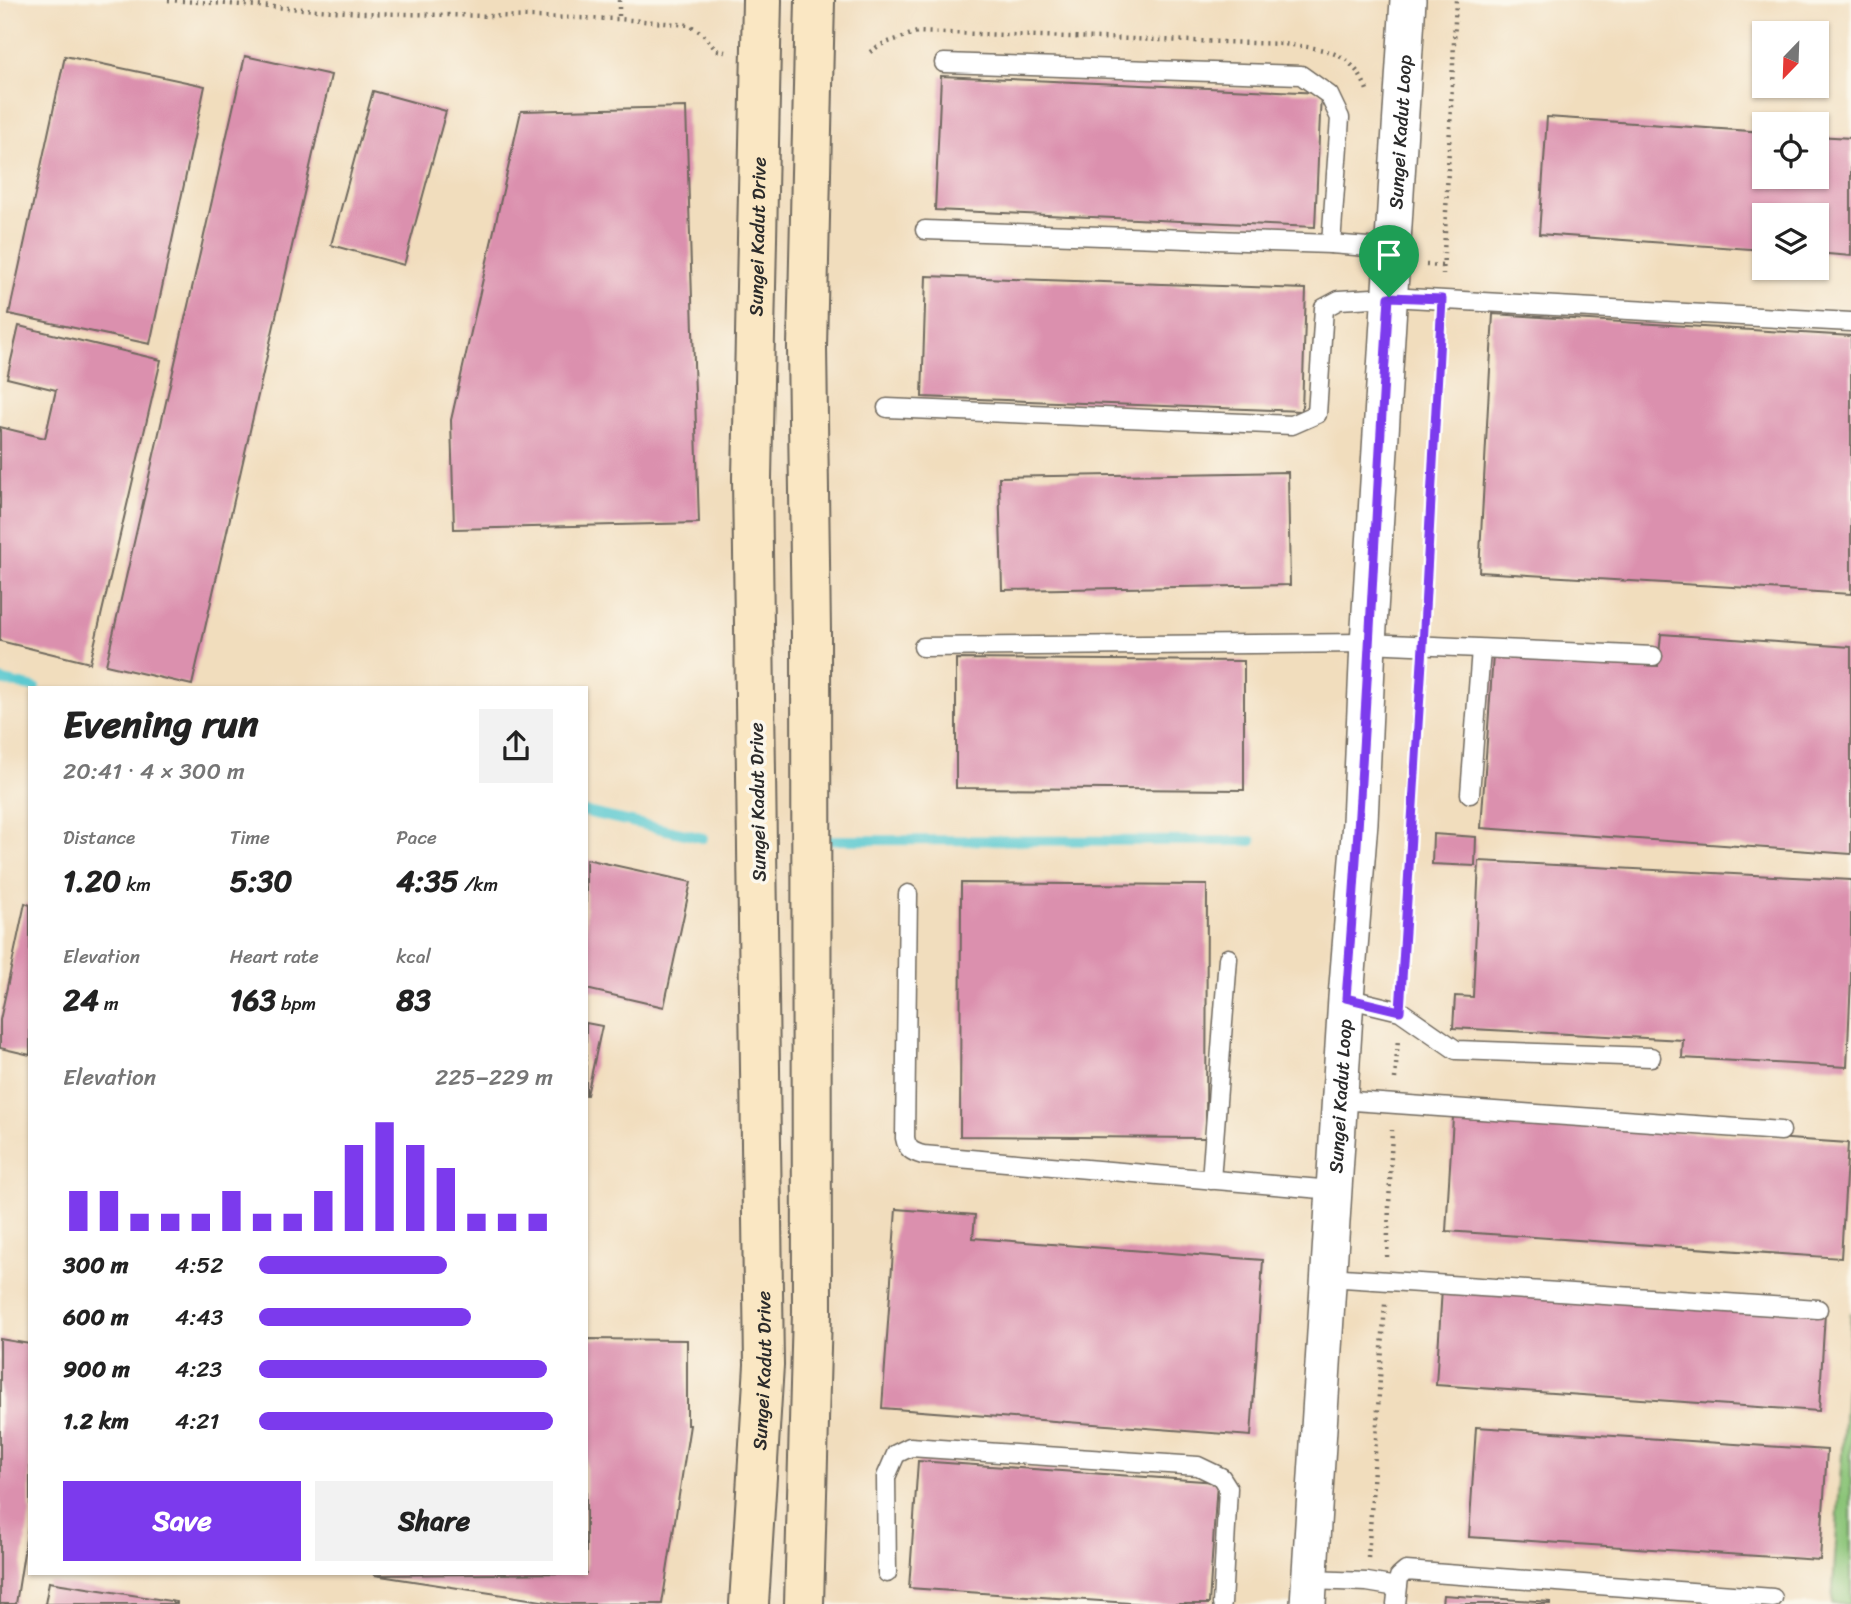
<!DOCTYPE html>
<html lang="en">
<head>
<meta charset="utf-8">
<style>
	body { margin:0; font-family:Sriracha,sans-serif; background:#f2f2f2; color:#222; height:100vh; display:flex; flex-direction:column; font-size:26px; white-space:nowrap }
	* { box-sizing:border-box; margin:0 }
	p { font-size:23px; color:#767676 }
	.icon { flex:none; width:38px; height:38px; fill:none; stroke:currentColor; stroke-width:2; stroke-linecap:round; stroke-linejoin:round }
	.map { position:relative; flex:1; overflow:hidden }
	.panel { position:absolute; left:28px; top:686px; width:560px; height:889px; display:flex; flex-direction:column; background:#fff; border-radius:0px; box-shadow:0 2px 5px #0004 }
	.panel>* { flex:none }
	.needle { width:46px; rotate:203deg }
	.fabs { position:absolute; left:1752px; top:21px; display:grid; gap:14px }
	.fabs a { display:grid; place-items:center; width:77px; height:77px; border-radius:0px; background:#fff; box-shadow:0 2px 5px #0004; font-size:35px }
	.pin { position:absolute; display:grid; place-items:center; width:60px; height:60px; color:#fff; margin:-72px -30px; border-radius:50% 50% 50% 0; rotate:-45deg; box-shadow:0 0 7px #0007 }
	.pin .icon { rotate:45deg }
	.round { display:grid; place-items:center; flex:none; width:74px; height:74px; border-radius:0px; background:#f2f2f2 }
	.overview { display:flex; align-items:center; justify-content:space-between; height:119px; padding:0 35px }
	h1 { font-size:38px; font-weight:800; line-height:52px }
	.metrics { display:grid; grid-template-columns:repeat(3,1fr); gap:10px; height:119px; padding:7px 35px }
	.metrics div { display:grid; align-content:center }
	.metrics b { font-size:30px; font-weight:800 }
	.metrics small { font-size:19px; font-weight:400 }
	.metrics p { font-size:19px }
	.chart { height:196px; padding:14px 35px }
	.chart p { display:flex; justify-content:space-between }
	.chart svg { width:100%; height:126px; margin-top:7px; stroke:#7c3aed; stroke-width:6 }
	.primary-button { display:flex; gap:14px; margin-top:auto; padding:14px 35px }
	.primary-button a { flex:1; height:80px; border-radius:0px; background:#7c3aed; color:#fff; font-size:28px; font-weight:800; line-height:80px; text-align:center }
	.primary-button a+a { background:#f2f2f2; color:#222 }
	ul { padding:0 35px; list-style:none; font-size:23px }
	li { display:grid; grid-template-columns:112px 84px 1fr; align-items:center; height:52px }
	li i { height:18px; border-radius:9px; background:#7c3aed }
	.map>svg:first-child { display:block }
</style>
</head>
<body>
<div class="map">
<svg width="1851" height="1604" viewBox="0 0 1851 1604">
	<rect width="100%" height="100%" fill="#fbf7ec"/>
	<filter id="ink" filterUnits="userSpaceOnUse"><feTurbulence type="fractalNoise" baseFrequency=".0143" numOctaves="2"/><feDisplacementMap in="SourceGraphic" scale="14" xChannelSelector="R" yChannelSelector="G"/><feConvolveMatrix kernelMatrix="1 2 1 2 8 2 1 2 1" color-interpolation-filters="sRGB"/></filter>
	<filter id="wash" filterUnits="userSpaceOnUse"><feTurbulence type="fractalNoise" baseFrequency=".00686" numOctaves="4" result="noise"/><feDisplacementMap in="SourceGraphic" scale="28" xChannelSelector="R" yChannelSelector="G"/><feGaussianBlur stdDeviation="1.57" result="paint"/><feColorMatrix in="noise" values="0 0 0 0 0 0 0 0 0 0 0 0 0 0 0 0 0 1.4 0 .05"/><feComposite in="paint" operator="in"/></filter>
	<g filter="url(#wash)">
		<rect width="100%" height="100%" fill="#f1ddbd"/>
		<polygon fill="#8bc478" stroke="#5b7852" stroke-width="2" points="1851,1312 1851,1604 1832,1604"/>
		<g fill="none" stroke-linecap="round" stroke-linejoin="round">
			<g stroke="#5cc9d0" stroke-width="10">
				<polyline points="0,680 35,688"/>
				<polyline points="586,812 703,838"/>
				<polyline points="831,840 1252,841"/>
			</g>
		</g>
		<g id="blocks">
			<g fill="#db90ae">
				<polygon points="65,56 205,86 150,344 9,314"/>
				<polygon points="245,56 331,75 192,685 106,665"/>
				<polygon points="941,76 1321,93 1315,227 935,210"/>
				<polygon points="373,91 446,111 404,265 331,245"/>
				<polygon points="686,107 699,523 454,529 451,420 521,111"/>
				<polygon points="1547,117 1764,132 1764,177 1816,177 1816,136 1851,138 1851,256 1816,253 1816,215 1764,215 1764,250 1539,234"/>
				<polygon points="926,276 1306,289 1302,411 922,397"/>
				<polygon points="1493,314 1851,336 1851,594 1479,572"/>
				<polygon points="19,326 161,360 90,663 0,641 0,427 45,438 56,390 7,378"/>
				<polygon points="1288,472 1290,585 1002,590 999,477"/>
				<polygon points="1661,634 1851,647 1851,854 1481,828 1493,655 1658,666"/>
				<polygon points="956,659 1244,661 1244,790 956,788"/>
				<polygon points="1433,834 1476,837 1475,866 1432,864"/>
				<polygon points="586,859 691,882 664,1007 586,989"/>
				<polygon points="1479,861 1851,880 1851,978 1847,1067 1682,1058 1683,1040 1453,1028 1455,996 1473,997"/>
				<polygon points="961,883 1207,885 1206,1138 960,1136"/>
				<polygon points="25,903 30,905 30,1055 0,1048 0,1020"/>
				<polygon points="586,1023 602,1026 587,1095 586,1095"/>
				<polygon points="1453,1117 1848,1143 1841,1258 1446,1231"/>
				<polygon points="896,1209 975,1215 973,1238 1263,1260 1251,1436 882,1408"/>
				<polygon points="1442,1288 1825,1313 1819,1411 1436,1385"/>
				<polygon points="0,1339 30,1344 30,1514 16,1604 0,1604"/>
				<polygon points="586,1339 687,1340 687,1425 690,1425 662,1604 561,1604 374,1575 586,1573"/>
				<polygon points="1476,1427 1827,1450 1820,1560 1469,1537"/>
				<polygon points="918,1461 1217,1482 1209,1604 1145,1604 909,1588"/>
				<polygon points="49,1582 177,1602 177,1604 45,1604"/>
				<polygon points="1443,1595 1550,1602 1550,1604 1442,1604"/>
			</g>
		</g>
	</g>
	<g filter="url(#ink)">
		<use href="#blocks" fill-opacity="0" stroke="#70695e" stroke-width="2"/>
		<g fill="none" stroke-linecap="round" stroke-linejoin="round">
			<defs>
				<g id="lane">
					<polyline points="944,63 1301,75 1329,95 1340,118 1331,244"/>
					<polyline points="925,230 1331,244 1392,249"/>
					<polyline points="887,408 1292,425 1317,414 1324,308 1339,300 1389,297 1851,322"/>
					<polyline points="923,647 1368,643 1653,656"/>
					<polyline points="1470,794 1481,649"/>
					<path d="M908,894L905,1138C907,1149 912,1152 923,1155L1333,1190"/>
					<polyline points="1346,998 1400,1011 1456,1050 1651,1057"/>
					<polyline points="1339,1100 1781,1131"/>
					<polyline points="1211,1180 1228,958"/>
					<polyline points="1328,1277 1818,1309"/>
					<polyline points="887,1573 886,1477 896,1454 910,1447 1198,1466 1221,1477 1228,1488 1222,1604"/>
					<polyline points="1309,1580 1367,1582 1397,1587"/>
					<polyline points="1396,1604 1399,1577 1406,1571 1773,1598"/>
				</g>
				<g id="street">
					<path id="s1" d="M1308,1604L1346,998L1360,822L1368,643L1408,0"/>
				</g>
				<g id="secondary">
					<path id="s2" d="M749,1604L764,1365L752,478L762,0"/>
					<polyline points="804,1604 812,1312 811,633 807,347 815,0"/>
				</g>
			</defs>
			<use href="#lane" stroke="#70695e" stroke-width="21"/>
			<use href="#street" stroke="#70695e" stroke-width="38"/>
			<use href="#secondary" stroke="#70695e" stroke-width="42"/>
			<g stroke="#70695e" stroke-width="4.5" stroke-dasharray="2 5" stroke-linecap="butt">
				<polyline points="168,0 363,13 619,19 689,25 702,33 716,50 725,52"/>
				<polyline points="619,0 619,19"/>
				<path d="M870,52L880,45L917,32L1284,44C1322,49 1351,49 1367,90"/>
				<polyline points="1426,265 1443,266"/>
				<polyline points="1443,275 1456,0"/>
				<polyline points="1424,621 1440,326"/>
				<polyline points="1401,985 1422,669"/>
				<polyline points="1395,1079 1398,1039"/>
				<polyline points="1387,1257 1392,1130"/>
				<polyline points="1368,1558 1385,1304"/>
			</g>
			<use href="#lane" stroke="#fff" stroke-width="18"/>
			<use href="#street" stroke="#fff" stroke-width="35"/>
			<use href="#secondary" stroke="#fae7c3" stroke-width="38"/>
		</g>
	</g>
	<g fill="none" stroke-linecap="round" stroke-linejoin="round" filter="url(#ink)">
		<defs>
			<path id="route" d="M1389,297L1442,299L1423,646L1400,1011L1346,998C1365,764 1374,530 1389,297Z"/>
		</defs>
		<use href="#route" stroke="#fff" stroke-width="14"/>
		<use href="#route" stroke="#7c3aed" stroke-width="9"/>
	</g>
	<g text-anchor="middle" stroke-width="7" stroke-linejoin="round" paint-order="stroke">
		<g font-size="19" fill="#2b2b2b" stroke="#fbf7ec">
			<text dy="7" stroke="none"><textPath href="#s1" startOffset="1475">Sungei Kadut Loop</textPath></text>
			<text dy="7" stroke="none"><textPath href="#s2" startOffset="1368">Sungei Kadut Drive</textPath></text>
			<text transform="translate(757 802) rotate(-91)" y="7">Sungei Kadut Drive</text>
			<text dy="7" stroke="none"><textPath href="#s1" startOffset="509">Sungei Kadut Loop</textPath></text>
			<text dy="7" stroke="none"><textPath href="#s2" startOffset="234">Sungei Kadut Drive</textPath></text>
		</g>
	</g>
</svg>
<div class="fabs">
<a><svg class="needle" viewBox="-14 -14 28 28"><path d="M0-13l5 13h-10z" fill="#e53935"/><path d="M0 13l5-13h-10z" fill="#767676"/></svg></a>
<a><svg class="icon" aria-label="locate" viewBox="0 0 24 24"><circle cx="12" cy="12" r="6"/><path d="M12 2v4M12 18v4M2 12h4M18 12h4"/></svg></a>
<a><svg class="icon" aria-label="layers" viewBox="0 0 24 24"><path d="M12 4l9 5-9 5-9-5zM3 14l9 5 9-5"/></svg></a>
</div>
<div class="pin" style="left:1389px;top:297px;background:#1e9e55"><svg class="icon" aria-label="arrive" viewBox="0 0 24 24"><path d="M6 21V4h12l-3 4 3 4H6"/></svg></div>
<section class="panel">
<div class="overview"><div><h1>Evening run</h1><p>20:41 · 4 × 300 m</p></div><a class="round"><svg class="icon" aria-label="share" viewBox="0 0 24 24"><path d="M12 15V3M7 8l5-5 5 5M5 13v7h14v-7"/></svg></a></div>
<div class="metrics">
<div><p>Distance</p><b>1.20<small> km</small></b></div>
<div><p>Time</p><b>5:30</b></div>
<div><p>Pace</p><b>4:35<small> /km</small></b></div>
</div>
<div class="metrics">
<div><p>Elevation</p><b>24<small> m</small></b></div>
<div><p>Heart rate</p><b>163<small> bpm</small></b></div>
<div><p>kcal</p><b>83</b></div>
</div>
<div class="chart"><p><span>Elevation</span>225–229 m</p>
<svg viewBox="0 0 160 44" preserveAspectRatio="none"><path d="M5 44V30M15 44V30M25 44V38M35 44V38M45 44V38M55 44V30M65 44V38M75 44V38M85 44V30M95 44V14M105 44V6M115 44V14M125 44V22M135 44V38M145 44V38M155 44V38"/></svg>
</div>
<ul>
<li><b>300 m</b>4:52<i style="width:64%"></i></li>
<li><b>600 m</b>4:43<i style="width:72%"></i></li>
<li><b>900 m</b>4:23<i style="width:98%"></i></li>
<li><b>1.2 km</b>4:21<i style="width:100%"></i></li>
</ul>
<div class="primary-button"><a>Save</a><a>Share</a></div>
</section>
</div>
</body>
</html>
